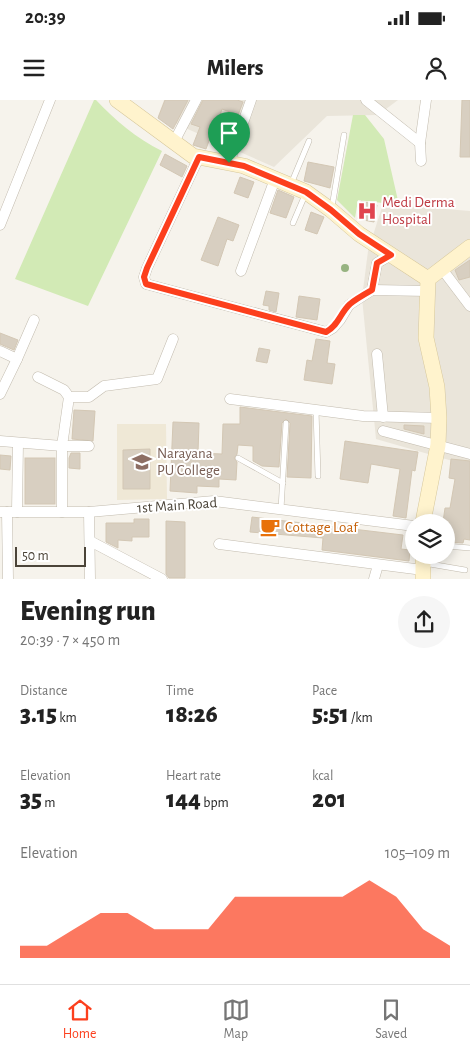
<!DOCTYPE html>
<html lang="en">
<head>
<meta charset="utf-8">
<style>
	body { margin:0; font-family:"Alegreya Sans",sans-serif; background:#f6f6f6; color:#222; height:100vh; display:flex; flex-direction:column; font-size:19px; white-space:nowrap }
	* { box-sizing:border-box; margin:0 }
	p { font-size:16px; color:#767676 }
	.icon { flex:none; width:28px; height:28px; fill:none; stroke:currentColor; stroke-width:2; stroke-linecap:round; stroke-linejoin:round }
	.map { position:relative; height:479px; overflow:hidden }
	.sheet { display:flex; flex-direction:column; background:#fff; flex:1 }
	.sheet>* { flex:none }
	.buttons { position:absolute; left:405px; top:414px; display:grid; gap:10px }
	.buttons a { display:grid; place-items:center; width:50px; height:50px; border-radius:50%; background:#fff; box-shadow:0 2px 12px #0003; font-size:25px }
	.scale { position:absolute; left:15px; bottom:12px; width:71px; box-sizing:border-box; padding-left:5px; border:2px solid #4b4439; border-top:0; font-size:14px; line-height:18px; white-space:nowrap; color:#4b4439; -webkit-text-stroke:4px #fff; paint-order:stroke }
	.pin { position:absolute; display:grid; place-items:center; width:42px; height:42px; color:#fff; margin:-51px -21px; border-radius:50% 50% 50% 0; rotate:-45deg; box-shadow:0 0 5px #0007 }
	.pin .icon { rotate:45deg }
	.round { display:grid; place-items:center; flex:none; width:52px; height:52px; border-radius:26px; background:#f6f6f6 }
	.head { display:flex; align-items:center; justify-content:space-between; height:85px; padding:0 20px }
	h1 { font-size:28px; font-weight:800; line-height:38px }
	.figures { display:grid; grid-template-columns:repeat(3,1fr); gap:8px; height:85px; padding:5px 20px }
	.figures div { display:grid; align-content:center }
	.figures b { font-size:25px; font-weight:800 }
	.figures small { font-size:14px; font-weight:400 }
	.figures p { font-size:14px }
	.chart { height:140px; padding:10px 20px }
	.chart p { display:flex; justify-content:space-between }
	.chart svg { width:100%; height:90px; margin-top:5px; fill:#fc3f1d; opacity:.7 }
	.status { display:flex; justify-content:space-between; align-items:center; height:35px; padding:0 25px; background:#fff; direction:ltr }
	.status svg { height:14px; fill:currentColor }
	header { display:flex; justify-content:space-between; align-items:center; height:65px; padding:0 20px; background:#fff; font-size:22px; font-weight:800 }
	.tab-bar { display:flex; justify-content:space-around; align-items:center; height:70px; border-top:1px solid #e0e0e0; background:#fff; font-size:14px; color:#767676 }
	.tab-bar a { display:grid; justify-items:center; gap:2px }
	.tab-bar .on { color:#fc3f1d }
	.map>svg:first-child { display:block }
</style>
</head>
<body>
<div class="status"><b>20:39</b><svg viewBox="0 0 49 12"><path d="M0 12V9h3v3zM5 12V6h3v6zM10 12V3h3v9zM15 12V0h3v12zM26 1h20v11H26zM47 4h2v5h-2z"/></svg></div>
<header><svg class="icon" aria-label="menu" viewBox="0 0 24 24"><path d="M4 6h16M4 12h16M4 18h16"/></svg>Milers<svg class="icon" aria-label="person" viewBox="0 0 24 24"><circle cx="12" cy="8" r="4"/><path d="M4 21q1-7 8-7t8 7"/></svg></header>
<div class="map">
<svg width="470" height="479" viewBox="0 0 470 479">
	<rect width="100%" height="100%" fill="#f6f3ec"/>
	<g fill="#eae5da">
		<polygon points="164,0 398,0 378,15 327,16 274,67 158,16"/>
		<polygon points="383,104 470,111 470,366 376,339 362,198 368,151"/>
	</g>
	<polygon fill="#efe8d6" points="117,324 166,324 167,399 117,400"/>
	<g fill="#d2eab5">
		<path d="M94,0H96C116,21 136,38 162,51L88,206L15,179Z"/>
		<polygon points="353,15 365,15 384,39 399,105 358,100 355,118 337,100"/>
	</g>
	<g fill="#d8cfc1" stroke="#d3c7b4">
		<polygon points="165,0 188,0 173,29 158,18"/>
		<polygon points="203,0 237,0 243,2 238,15 222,9 216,27 232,33 228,45 210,38 206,49 193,45 200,27 191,24"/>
		<polygon points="462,0 470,0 470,57 460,57"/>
		<polygon points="165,54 187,66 182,77 160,65"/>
		<polygon points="308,62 334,67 330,88 304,81"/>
		<polygon points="240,77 254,82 248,98 234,93"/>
		<polygon points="278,90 294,97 286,118 270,113"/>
		<polygon points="361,101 377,105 374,122 358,119"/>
		<polygon points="311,112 324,117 317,134 305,130"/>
		<polygon points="218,117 239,125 233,141 227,139 218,166 201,160"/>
		<polygon points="470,160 470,177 459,180 455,170"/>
		<polygon points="266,191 279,193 276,212 269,210 269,206 263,205"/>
		<polygon points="299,196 320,199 317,220 296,217"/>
		<polygon points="0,233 18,240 14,250 0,244"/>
		<polygon points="316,239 330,241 327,263 335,264 332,284 304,280 307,260 312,261"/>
		<polygon points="259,248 270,250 267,263 256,261"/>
		<polygon points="240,307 312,316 311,378 287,377 290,323 286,319 282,323 279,367 262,366 253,361 253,346 238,345 237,354 234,358 237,362 236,380 219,379 219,387 197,386 197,393 170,391 173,322 199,323 198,353 222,354 223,324 240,324"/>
		<polygon points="74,310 95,311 93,341 72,339"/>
		<polygon points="404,325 424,326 424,334 404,329"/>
		<polygon points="345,341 418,352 415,371 412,370 406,418 393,416 400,369 371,364 368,383 340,379"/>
		<polygon points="150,349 150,389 123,389 123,350"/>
		<polygon points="71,353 80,353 80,369 69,368 69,358"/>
		<polygon points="0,355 11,356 10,370 0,369"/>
		<rect x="25" y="358" width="30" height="46"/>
		<polygon points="451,359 470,361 470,440 464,439 463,443 446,442 446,422 443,422 445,408 450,408 455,379 449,378"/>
		<polygon points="252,417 403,435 401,449 410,450 409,461 322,450 323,438 250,432"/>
		<polygon points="134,419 149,419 149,437 132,437 132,441 118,440 118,448 106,442 106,423 134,423"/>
		<polygon points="166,421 185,422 185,478 169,478 166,474"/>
	</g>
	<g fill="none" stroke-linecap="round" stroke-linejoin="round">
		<defs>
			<g id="lane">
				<polyline points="291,84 309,41"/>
				<polyline points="332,107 344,35"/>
				<polyline points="293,123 305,95"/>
				<polyline points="316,310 318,376"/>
				<polyline points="238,358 283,383"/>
				<polyline points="281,409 286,323"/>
				<polyline points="446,446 470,448"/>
				<polyline points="424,463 465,470"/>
			</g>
			<g id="street">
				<polyline points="366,0 420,43"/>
				<polyline points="174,42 196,0"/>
				<polyline points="199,57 147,168 144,177 146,184 326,232 333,228 340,220 349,205 372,190 428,191"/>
				<polyline points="421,61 420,43 426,0"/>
				<polyline points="229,63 251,0"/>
				<polyline points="0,125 50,0"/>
				<polyline points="442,169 470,206"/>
				<polyline points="241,171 275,79"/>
				<polyline points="372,190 377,163 391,155"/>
				<polyline points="0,251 17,259 0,294"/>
				<polyline points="377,254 383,317"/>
				<polyline points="17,259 34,220"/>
				<polyline points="38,277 64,290 69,297 62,346 62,412"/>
				<polyline points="69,297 89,297 104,286 157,279 173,239"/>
				<polyline points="230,299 363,316 439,318"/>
				<polyline points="383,331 470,354"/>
				<polyline points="0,341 62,346 89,346"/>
				<polyline points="0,412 89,412 214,401 414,426"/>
				<polyline points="7,412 8,479"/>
				<polyline points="17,412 18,343"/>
				<polyline points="89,412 90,479"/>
				<polyline points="90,441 162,479"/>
				<polyline points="219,444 423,470"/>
				<polyline points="374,479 378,465"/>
			</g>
			<g id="secondary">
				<polyline points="117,0 193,56 244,66 306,92 331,110 359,134 428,179"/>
				<polyline points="423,422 438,345 439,318 437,287 426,238 428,179 470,147"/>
				<polyline points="423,455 423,479"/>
			</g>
		</defs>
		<use href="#lane" stroke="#c2bbae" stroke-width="6"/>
		<use href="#street" stroke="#c2bbae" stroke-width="11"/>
		<use href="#secondary" stroke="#d6c79b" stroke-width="16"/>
		<use href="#lane" stroke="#fff" stroke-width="5"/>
		<use href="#street" stroke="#fff" stroke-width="10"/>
		<use href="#secondary" stroke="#fff3cd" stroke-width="15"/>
	</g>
	<circle fill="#97b381" cx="345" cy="168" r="4"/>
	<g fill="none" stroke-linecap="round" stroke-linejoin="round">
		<defs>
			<path id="route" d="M199,57L244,66L306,92L331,110L359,134L391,155L377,163L372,190C365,194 356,199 350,204C340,213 339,225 326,232L146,184L144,177L147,168Z"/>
		</defs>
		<use href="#route" stroke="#fff" stroke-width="10"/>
		<use href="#route" stroke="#fc3f1d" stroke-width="6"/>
	</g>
	<defs>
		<symbol id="hospital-bare" viewBox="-9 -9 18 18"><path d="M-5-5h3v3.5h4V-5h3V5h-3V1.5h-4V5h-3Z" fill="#e0444e" stroke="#fff" stroke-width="2.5" paint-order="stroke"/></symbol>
		<symbol id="university-bare" viewBox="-9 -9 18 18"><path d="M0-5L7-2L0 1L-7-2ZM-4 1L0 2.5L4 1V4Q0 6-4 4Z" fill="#8d6e63" stroke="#fff" stroke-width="2.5" paint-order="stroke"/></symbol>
		<symbol id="cafe-bare" viewBox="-9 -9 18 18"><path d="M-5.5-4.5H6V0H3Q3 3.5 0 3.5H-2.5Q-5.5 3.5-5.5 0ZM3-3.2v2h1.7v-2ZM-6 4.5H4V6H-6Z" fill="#e8710a" stroke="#fff" stroke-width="2.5" paint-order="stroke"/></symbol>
	</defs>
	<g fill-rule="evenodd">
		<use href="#hospital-bare" x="353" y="97" width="28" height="28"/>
		<use href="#university-bare" x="128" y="348" width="28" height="28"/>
		<use href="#cafe-bare" x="256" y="413" width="28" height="28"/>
	</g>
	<g text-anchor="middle" stroke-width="4" stroke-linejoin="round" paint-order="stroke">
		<g font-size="15" fill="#be3a42" stroke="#fff" text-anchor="start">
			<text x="382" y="107">Medi Derma<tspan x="382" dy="17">Hospital</tspan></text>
		</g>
		<g font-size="15" fill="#785e54" stroke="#fff" text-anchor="start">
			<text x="157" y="358">Narayana<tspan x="157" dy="17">PU College</tspan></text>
		</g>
		<g font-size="15" fill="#4b4439" stroke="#fff">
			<text transform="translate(177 405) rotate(-4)" y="5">1st Main Road</text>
		</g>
		<g font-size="15" fill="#c56008" stroke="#fff" text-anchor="start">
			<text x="285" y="432">Cottage Loaf</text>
		</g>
	</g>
</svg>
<div class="buttons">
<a><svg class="icon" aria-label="layers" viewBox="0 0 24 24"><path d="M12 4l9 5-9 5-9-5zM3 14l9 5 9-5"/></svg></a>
</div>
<div class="scale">50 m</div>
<div class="pin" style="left:229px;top:63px;background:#1e9e55"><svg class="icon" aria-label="arrive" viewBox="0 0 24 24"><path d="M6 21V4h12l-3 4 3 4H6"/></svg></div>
</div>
<section class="sheet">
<div class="head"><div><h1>Evening run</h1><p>20:39 · 7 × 450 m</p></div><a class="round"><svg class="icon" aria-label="share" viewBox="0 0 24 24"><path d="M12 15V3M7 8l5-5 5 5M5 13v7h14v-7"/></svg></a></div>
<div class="figures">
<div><p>Distance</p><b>3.15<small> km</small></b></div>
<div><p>Time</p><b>18:26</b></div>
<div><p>Pace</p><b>5:51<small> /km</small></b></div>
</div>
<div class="figures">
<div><p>Elevation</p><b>35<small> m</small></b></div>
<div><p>Heart rate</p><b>144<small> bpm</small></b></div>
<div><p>kcal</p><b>201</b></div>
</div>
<div class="chart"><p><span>Elevation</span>105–109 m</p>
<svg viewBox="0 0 160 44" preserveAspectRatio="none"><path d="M0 44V38L10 38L20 30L30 22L40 22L50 30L60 30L70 30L80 14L90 14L100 14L110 14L120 14L130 6L140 14L150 30L160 38V44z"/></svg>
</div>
</section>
<nav class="tab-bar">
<a class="on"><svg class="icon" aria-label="home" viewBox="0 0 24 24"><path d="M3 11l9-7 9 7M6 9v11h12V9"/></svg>Home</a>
<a><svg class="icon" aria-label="map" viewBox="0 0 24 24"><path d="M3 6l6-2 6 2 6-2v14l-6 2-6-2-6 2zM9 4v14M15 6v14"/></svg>Map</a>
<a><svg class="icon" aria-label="saved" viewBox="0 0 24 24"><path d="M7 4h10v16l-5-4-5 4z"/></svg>Saved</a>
</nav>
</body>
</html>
